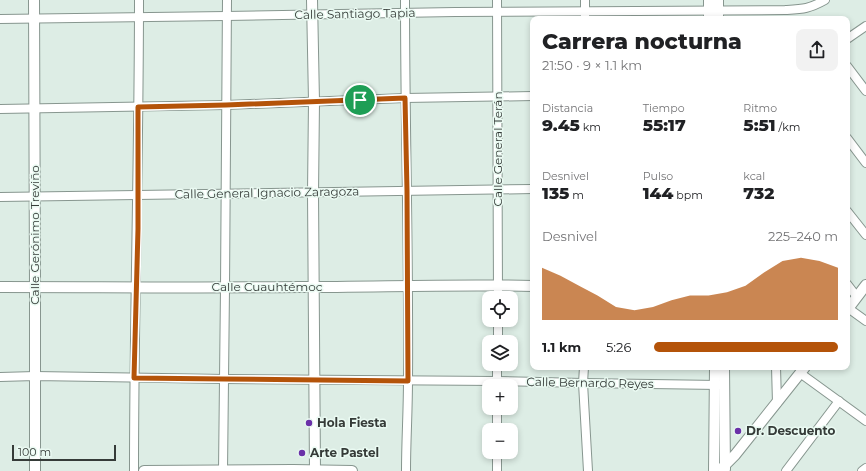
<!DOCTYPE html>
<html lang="es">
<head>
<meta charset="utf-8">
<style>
	body { margin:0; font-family:Montserrat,sans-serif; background:#f2f2f2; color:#202124; height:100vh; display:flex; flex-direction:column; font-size:15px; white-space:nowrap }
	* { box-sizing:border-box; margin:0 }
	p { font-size:13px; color:#757577 }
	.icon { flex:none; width:22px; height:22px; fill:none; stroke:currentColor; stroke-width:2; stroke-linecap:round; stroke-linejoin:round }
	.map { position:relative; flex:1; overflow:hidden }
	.sheet { position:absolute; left:530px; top:16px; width:320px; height:354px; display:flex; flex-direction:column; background:#fff; border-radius:8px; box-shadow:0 2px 6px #0003 }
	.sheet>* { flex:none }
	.fabs { position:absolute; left:482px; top:291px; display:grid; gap:8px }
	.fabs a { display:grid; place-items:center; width:36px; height:36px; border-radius:8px; background:#fff; box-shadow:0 2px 6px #0003; font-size:20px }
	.scale { position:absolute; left:12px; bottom:10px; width:104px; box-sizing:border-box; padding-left:4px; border:2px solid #353b38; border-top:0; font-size:11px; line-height:14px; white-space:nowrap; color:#353b38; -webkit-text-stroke:3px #eafaf2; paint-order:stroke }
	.pin { position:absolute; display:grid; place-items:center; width:34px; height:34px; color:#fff; margin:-17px; border:2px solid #fff; border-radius:50%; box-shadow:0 1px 4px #0007 }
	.round { display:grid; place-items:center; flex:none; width:42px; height:42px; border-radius:8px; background:#f2f2f2 }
	.overview { display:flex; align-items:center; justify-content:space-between; height:68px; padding:0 12px }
	h1 { font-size:22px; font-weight:800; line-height:30px }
	.stats { display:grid; grid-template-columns:repeat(3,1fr); gap:6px; height:68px; padding:4px 12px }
	.stats div { display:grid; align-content:center }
	.stats b { font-size:17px; font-weight:800 }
	.stats small { font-size:11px; font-weight:400 }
	.stats p { font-size:11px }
	.chart { height:112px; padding:8px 12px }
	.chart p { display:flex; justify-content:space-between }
	.chart svg { width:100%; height:72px; margin-top:4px; fill:#b45309; opacity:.7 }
	ul { padding:0 12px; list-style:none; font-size:13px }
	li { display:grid; grid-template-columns:64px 48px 1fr; align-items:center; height:30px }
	li i { height:10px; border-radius:5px; background:#b45309 }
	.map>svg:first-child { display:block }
</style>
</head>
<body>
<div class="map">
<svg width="866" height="471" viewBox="0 0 866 471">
	<rect width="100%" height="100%" fill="#ddede5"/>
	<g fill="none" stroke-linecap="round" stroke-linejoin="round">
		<defs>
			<g id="minor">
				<path d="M405,0C405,127 409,254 408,380C408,411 406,441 406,471"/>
				<polyline points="497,0 498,298"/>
				<path d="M0,19L226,16L455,12L785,10C803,9 809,9 825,0"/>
				<polyline points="585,19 585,0"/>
				<polyline points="847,39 866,26"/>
				<polyline points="847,66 866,91"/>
				<polyline points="0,109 226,105 405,98 533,96"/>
				<polyline points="847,138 866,163"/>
				<polyline points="0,197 533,189"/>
				<polyline points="847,211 866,235"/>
				<polyline points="847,284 857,297"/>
				<polyline points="848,308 866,321"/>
				<polyline points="498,342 498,320"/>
				<polyline points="584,367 583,383 588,471"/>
				<polyline points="776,367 777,403"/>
				<polyline points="800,373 866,421"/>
				<polyline points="0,377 35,376 225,379 497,381 583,383 719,385"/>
				<polyline points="497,385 497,364"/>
				<polyline points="497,408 497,430"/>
				<polyline points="497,452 497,471"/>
				<path d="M134,471C134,314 139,157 139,0"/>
				<polyline points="223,471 225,288 227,0"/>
				<polyline points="786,471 839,401"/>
				<polyline points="862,471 866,468"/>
			</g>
			<g id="tertiary">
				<polyline points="34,0 35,287 35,471"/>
				<polyline points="312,0 314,101 313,193 315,471"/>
				<polyline points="709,0 709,19"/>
				<polyline points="718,19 718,0"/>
				<path d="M0,287C100,287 200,288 300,287C378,287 455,284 533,286"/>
				<polyline points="847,310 866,285"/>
				<polyline points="724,367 725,469"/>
				<polyline points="144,471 293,470 352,471"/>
				<polyline points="714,471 715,367"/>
				<polyline points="719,471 735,455 805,367"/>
			</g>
		</defs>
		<use href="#minor" stroke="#87968f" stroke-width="10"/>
		<use href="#tertiary" stroke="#87968f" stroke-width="12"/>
		<use href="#minor" stroke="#fff" stroke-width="8"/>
		<use href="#tertiary" stroke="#fff" stroke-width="10"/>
	</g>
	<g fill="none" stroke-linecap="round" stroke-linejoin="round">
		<defs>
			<polygon id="route" points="405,98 407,191 408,381 224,379 134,378 138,229 138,107 226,105"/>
		</defs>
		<use href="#route" stroke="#fff" stroke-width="8"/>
		<use href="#route" stroke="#b45309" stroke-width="5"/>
	</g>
	<g fill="#6a31a8" stroke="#eafaf2" stroke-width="1.5">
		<circle cx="309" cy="423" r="4"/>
		<circle cx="738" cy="431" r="4"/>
		<circle cx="302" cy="453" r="4"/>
	</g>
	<g text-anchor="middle" stroke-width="3" stroke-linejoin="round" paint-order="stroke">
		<g font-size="12" fill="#353b38" stroke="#eafaf2">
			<text transform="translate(355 14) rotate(-1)" y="4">Calle Santiago Tapia</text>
			<text transform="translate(498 149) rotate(-90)" y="4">Calle General Terán</text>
			<text transform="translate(267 193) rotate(-1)" y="4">Calle General Ignacio Zaragoza</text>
			<text transform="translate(35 235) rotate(-90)" y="4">Calle Gerónimo Treviño</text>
			<text x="267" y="291">Calle Cuauhtémoc</text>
			<text transform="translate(590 383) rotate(1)" y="4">Calle Bernardo Reyes</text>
		</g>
		<g font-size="12" font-weight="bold" fill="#353b38" stroke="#eafaf2" text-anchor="start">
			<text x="317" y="427">Hola Fiesta</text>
			<text x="746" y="435">Dr. Descuento</text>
			<text x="310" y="457">Arte Pastel</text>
		</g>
	</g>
</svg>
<div class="fabs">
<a><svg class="icon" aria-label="locate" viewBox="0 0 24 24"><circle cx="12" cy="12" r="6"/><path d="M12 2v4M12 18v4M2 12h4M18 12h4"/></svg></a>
<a><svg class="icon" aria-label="layers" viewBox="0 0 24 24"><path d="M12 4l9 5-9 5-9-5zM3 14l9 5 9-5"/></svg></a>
<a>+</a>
<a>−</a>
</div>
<div class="scale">100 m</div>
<div class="pin" style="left:360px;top:100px;background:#1e9e55"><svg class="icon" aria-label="arrive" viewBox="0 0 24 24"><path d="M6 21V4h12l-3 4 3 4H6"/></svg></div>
<section class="sheet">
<div class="overview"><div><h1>Carrera nocturna</h1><p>21:50 · 9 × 1.1 km</p></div><a class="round"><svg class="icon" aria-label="share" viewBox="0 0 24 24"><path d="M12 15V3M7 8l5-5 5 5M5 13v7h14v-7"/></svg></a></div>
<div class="stats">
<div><p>Distancia</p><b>9.45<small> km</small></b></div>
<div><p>Tiempo</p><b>55:17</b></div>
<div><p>Ritmo</p><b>5:51<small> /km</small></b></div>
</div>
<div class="stats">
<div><p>Desnivel</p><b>135<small> m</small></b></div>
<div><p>Pulso</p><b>144<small> bpm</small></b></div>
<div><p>kcal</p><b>732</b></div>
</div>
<div class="chart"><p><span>Desnivel</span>225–240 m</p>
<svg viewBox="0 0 160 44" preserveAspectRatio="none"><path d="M0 44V12L10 17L20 23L30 29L40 36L50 38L60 36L70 32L80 29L90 29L100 27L110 23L120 15L130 8L140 6L150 8L160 12V44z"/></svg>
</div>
<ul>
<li><b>1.1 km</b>5:26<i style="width:100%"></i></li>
</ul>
</section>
</div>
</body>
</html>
